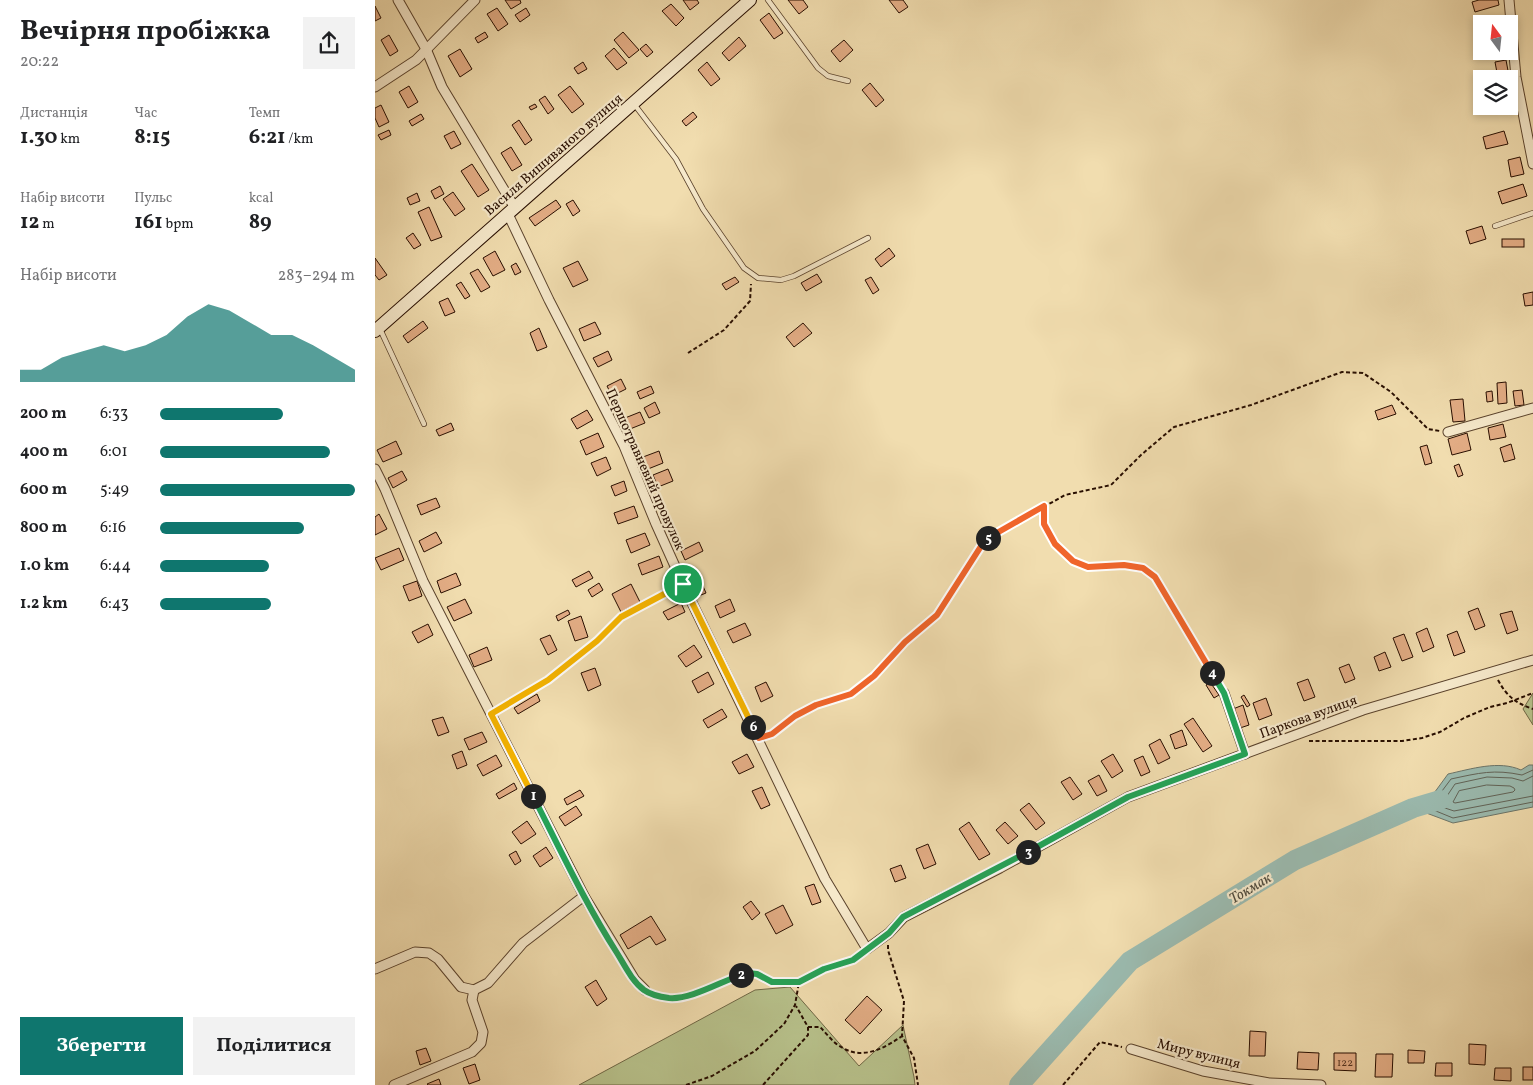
<!DOCTYPE html>
<html lang="uk">
<head>
<meta charset="utf-8">
<style>
	body { margin:0; font-family:Vollkorn,serif; background:#f2f2f2; color:#202124; height:100vh; display:flex; flex-direction:column; font-size:19px; white-space:nowrap }
	* { box-sizing:border-box; margin:0 }
	p { font-size:16px; color:#757577 }
	.icon { flex:none; width:28px; height:28px; fill:none; stroke:currentColor; stroke-width:2; stroke-linecap:round; stroke-linejoin:round }
	.map { position:relative; flex:1; overflow:hidden }
	.sheet { display:flex; flex-direction:column; background:#fff; width:375px }
	.sheet>* { flex:none }
	.needle { width:32px; rotate:345deg }
	.controls { position:absolute; left:1098px; top:15px; display:grid; gap:10px }
	.controls a { display:grid; place-items:center; width:45px; height:45px; border-radius:0px; background:#fff; box-shadow:0 2px 8px #0003; font-size:25px }
	.pin { position:absolute; display:grid; place-items:center; width:42px; height:42px; color:#fff; margin:-21px; border:2px solid #fff; border-radius:50%; box-shadow:0 1px 5px #0007 }
	.km { position:absolute; width:25px; height:25px; margin:-12px; border-radius:50%; background:#222; color:#fff; font-size:14px; line-height:25px; text-align:center }
	.round { display:grid; place-items:center; flex:none; width:52px; height:52px; border-radius:0px; background:#f2f2f2 }
	.head { display:flex; align-items:center; justify-content:space-between; height:85px; padding:0 20px }
	h1 { font-size:28px; font-weight:700; line-height:38px }
	.stats { display:grid; grid-template-columns:repeat(3,1fr); gap:8px; height:85px; padding:5px 20px }
	.stats div { display:grid; align-content:center }
	.stats b { font-size:21px; font-weight:700 }
	.stats small { font-size:14px; font-weight:400 }
	.stats p { font-size:14px }
	.chart { height:140px; padding:10px 20px }
	.chart p { display:flex; justify-content:space-between }
	.chart svg { width:100%; height:90px; margin-top:5px; fill:#0f766e; opacity:.7 }
	.action { display:flex; gap:10px; margin-top:auto; padding:10px 20px }
	.action a { flex:1; height:58px; border-radius:0px; background:#0f766e; color:#fff; font-size:20px; font-weight:700; line-height:58px; text-align:center }
	.action a+a { background:#f2f2f2; color:#202124 }
	ul { padding:0 20px; list-style:none; font-size:16px }
	li { display:grid; grid-template-columns:80px 60px 1fr; align-items:center; height:38px }
	li i { height:12px; border-radius:6px; background:#0f766e }
	main { display:flex; flex:1; min-height:0 }
	.map>svg:first-child { display:block }
</style>
</head>
<body>
<main>
<section class="sheet">
<div class="head"><div><h1>Вечірня пробіжка</h1><p>20:22</p></div><a class="round"><svg class="icon" aria-label="share" viewBox="0 0 24 24"><path d="M12 15V3M7 8l5-5 5 5M5 13v7h14v-7"/></svg></a></div>
<div class="stats">
<div><p>Дистанція</p><b>1.30<small> km</small></b></div>
<div><p>Час</p><b>8:15</b></div>
<div><p>Темп</p><b>6:21<small> /km</small></b></div>
</div>
<div class="stats">
<div><p>Набір висоти</p><b>12<small> m</small></b></div>
<div><p>Пульс</p><b>161<small> bpm</small></b></div>
<div><p>kcal</p><b>89</b></div>
</div>
<div class="chart"><p><span>Набір висоти</span>283–294 m</p>
<svg viewBox="0 0 160 44" preserveAspectRatio="none"><path d="M0 44V38L10 38L20 32L30 29L40 26L50 29L60 26L70 21L80 12L90 6L100 9L110 15L120 21L130 21L140 26L150 32L160 38V44z"/></svg>
</div>
<ul>
<li><b>200 m</b>6:33<i style="width:63%"></i></li>
<li><b>400 m</b>6:01<i style="width:87%"></i></li>
<li><b>600 m</b>5:49<i style="width:100%"></i></li>
<li><b>800 m</b>6:16<i style="width:74%"></i></li>
<li><b>1.0 km</b>6:44<i style="width:56%"></i></li>
<li><b>1.2 km</b>6:43<i style="width:57%"></i></li>
</ul>
<div class="action"><a>Зберегти</a><a>Поділитися</a></div>
</section>
<div class="map">
<svg width="1158" height="1085" viewBox="0 0 1158 1085">
	<rect width="100%" height="100%" fill="#f1ddaf"/>
	<filter id="stains"><feTurbulence type="fractalNoise" baseFrequency=".004" numOctaves="4"/><feColorMatrix values="0 0 0 0 .2 0 0 0 0 .09 0 0 0 0 .02 0 0 0 .5 -.17"/></filter>
	<radialGradient id="worn" r=".72"><stop offset=".6" stop-color="#630" stop-opacity="0"/><stop offset="1" stop-color="#630" stop-opacity=".3"/></radialGradient>
	<g fill="#b8c28c" stroke="#706846">
		<polygon points="1158,693 1158,725 1148,709"/>
		<polygon points="415,987 484,1066 528,1025 539,1077 540,1085 204,1085 380,990"/>
	</g>
	<path fill="#9bbbb0" stroke="#6d766a" d="M1154,765H1158V807L1078,823L1038,808L1054,800L1073,774C1096,769 1124,760 1146,770Z"/>
	<g fill="none" stroke-linecap="round" stroke-linejoin="round">
		<g stroke="#626458" stroke-width="1">
			<path d="M1158,770L1147,775C1119,769 1104,773 1076,779L1055,807L1056,809L1078,818L1158,802"/>
			<polyline points="1158,776 1148,781 1137,778 1112,777 1080,784 1066,805 1067,807 1079,811 1158,796"/>
			<polygon points="1112,785 1135,786 1139,788 1140,790 1138,792 1080,803 1078,802 1084,791"/>
		</g>
		<polyline stroke="#9bbbb0" stroke-width="20" points="644,1085 755,961 920,860 1038,808 1065,800"/>
	</g>
	<g fill="#e3ad85" stroke="#280e00">
		<polygon points="130,0 145,0 146,3 136,9"/>
		<polygon points="308,0 322,0 324,3 315,10"/>
		<polygon points="413,0 428,0 433,7 424,14"/>
		<polygon points="514,0 528,0 533,7 524,13"/>
		<polygon points="1104,0 1123,0 1124,5 1100,12 1097,2"/>
		<polygon points="296,4 309,18 301,26 287,11"/>
		<polygon points="0,6 6,18 0,21"/>
		<polygon points="122,8 133,24 123,31 112,14"/>
		<polygon points="151,8 155,15 145,22 140,15"/>
		<polygon points="394,13 408,33 399,39 385,20"/>
		<polygon points="1106,27 1106,40 1103,41 1099,29"/>
		<polygon points="110,32 113,37 103,43 100,38"/>
		<polygon points="248,32 264,50 254,58 239,40"/>
		<polygon points="14,35 23,51 15,56 6,40"/>
		<polygon points="364,37 371,46 354,61 347,53"/>
		<polygon points="469,40 478,50 465,62 456,51"/>
		<polygon points="271,44 278,52 272,57 265,49"/>
		<polygon points="239,48 252,63 242,70 230,56"/>
		<polygon points="85,49 97,69 85,77 73,56"/>
		<polygon points="1131,60 1134,76 1123,78 1120,62"/>
		<polygon points="208,62 212,69 203,74 199,68"/>
		<polygon points="332,62 345,79 336,86 323,70"/>
		<polygon points="495,83 509,100 501,107 487,90"/>
		<polygon points="34,86 43,102 33,108 24,92"/>
		<polygon points="195,86 209,104 197,113 183,95"/>
		<polygon points="170,96 179,109 173,114 164,100"/>
		<polygon points="160,104 162,107 156,110 154,107"/>
		<polygon points="6,105 14,122 4,127 0,118 0,108"/>
		<polygon points="318,112 322,117 311,126 307,121"/>
		<polygon points="46,114 49,119 37,126 34,121"/>
		<polygon points="144,120 157,140 150,145 137,125"/>
		<polygon points="14,130 16,135 6,140 3,135"/>
		<polygon points="79,131 86,144 76,149 69,136"/>
		<polygon points="1129,131 1133,144 1111,149 1108,137"/>
		<polygon points="136,147 147,165 137,171 126,153"/>
		<polygon points="1145,157 1149,174 1136,177 1133,160"/>
		<polygon points="97,164 114,190 103,197 86,171"/>
		<polygon points="1148,184 1152,196 1127,204 1123,192"/>
		<polygon points="65,186 69,194 60,199 56,191"/>
		<polygon points="78,192 90,209 80,216 68,199"/>
		<polygon points="42,193 45,201 35,205 32,198"/>
		<polygon points="181,200 186,207 160,226 154,218"/>
		<polygon points="198,200 205,211 198,216 191,204"/>
		<polygon points="54,207 67,237 56,241 43,212"/>
		<polygon points="1107,226 1111,239 1095,244 1091,231"/>
		<polygon points="38,233 46,245 39,249 31,238"/>
		<rect x="1127" y="239" width="22" height="8"/>
		<polygon points="514,248 520,256 506,267 500,259"/>
		<polygon points="120,251 130,270 118,276 108,258"/>
		<polygon points="0,258 12,275 4,280 0,275"/>
		<polygon points="203,261 213,280 198,287 188,268"/>
		<polygon points="141,263 146,272 140,275 136,266"/>
		<polygon points="103,269 115,287 106,292 95,273"/>
		<polygon points="442,274 447,282 431,291 426,283"/>
		<polygon points="360,277 364,282 351,290 347,284"/>
		<polygon points="496,277 504,290 498,294 490,280"/>
		<polygon points="86,282 95,296 90,299 81,285"/>
		<polygon points="1158,292 1158,305 1150,306 1148,294"/>
		<polygon points="73,298 80,312 70,316 64,302"/>
		<polygon points="48,321 53,328 33,343 28,336"/>
		<polygon points="220,322 226,334 209,341 204,329"/>
		<polygon points="428,323 437,333 419,347 411,337"/>
		<polygon points="164,328 172,347 162,351 155,333"/>
		<polygon points="233,351 237,360 223,367 218,358"/>
		<polygon points="246,379 251,389 237,396 232,386"/>
		<polygon points="1131,382 1132,403 1123,404 1122,383"/>
		<polygon points="276,386 279,393 265,399 262,392"/>
		<polygon points="1147,390 1149,405 1140,406 1138,391"/>
		<polygon points="1117,391 1118,401 1112,402 1111,392"/>
		<polygon points="1088,399 1090,421 1078,422 1075,400"/>
		<polygon points="280,402 285,413 274,418 269,408"/>
		<polygon points="1017,405 1021,414 1003,420 1000,411"/>
		<polygon points="212,410 218,420 202,429 196,419"/>
		<polygon points="265,412 270,423 255,429 250,418"/>
		<polygon points="76,423 79,430 64,436 61,430"/>
		<polygon points="1128,424 1131,437 1115,440 1113,428"/>
		<polygon points="223,433 229,447 211,455 205,441"/>
		<polygon points="1092,433 1096,450 1077,455 1073,439"/>
		<polygon points="21,441 27,454 8,462 2,450"/>
		<polygon points="1136,444 1140,459 1129,462 1125,448"/>
		<polygon points="1052,445 1057,463 1050,465 1045,447"/>
		<polygon points="284,451 288,463 273,469 268,457"/>
		<polygon points="231,457 236,469 222,476 216,463"/>
		<polygon points="1084,464 1088,475 1083,477 1079,466"/>
		<polygon points="293,469 298,481 283,487 278,475"/>
		<polygon points="27,471 32,480 18,488 13,478"/>
		<polygon points="249,481 252,491 240,496 236,486"/>
		<polygon points="61,498 65,507 46,515 42,505"/>
		<polygon points="259,506 263,517 243,524 239,513"/>
		<polygon points="4,514 12,529 0,535 0,517"/>
		<polygon points="61,532 67,543 49,552 44,541"/>
		<polygon points="270,533 275,545 256,553 251,540"/>
		<polygon points="324,542 328,551 310,560 306,551"/>
		<polygon points="24,548 29,560 6,570 0,558"/>
		<polygon points="284,556 288,567 267,575 263,564"/>
		<polygon points="214,571 218,578 201,587 197,580"/>
		<polygon points="81,573 86,585 66,593 62,581"/>
		<polygon points="324,577 331,593 321,597 314,582"/>
		<polygon points="42,581 47,596 34,601 28,586"/>
		<polygon points="224,583 228,590 217,597 213,590"/>
		<polygon points="256,584 265,602 246,612 237,594"/>
		<polygon points="90,599 97,613 79,621 72,607"/>
		<polygon points="355,599 360,611 345,618 340,606"/>
		<polygon points="306,603 310,612 293,620 288,612"/>
		<polygon points="1103,608 1110,626 1100,630 1093,612"/>
		<polygon points="193,610 195,614 183,621 181,616"/>
		<polygon points="1137,611 1143,630 1132,634 1125,614"/>
		<polygon points="206,616 213,637 200,641 193,621"/>
		<polygon points="370,623 376,635 358,643 352,631"/>
		<polygon points="53,624 58,635 43,643 37,632"/>
		<polygon points="1052,628 1059,647 1048,652 1041,633"/>
		<polygon points="1082,631 1090,652 1079,656 1072,635"/>
		<polygon points="1029,634 1038,657 1027,661 1018,638"/>
		<polygon points="175,635 182,650 173,655 165,639"/>
		<polygon points="319,645 327,657 311,667 303,656"/>
		<polygon points="112,647 117,660 99,667 94,655"/>
		<polygon points="1010,652 1016,667 1004,671 999,657"/>
		<polygon points="974,664 980,679 970,683 964,668"/>
		<polygon points="220,668 226,685 213,691 206,673"/>
		<polygon points="333,672 339,684 323,693 317,681"/>
		<polygon points="933,679 940,697 929,701 922,683"/>
		<polygon points="391,682 398,696 386,702 380,687"/>
		<polygon points="835,682 844,695 839,698 831,685"/>
		<polygon points="162,694 165,701 143,714 139,708"/>
		<polygon points="869,695 875,705 872,707 866,697"/>
		<polygon points="891,698 897,715 884,720 878,703"/>
		<polygon points="868,705 874,725 865,728 858,709"/>
		<polygon points="347,709 352,717 333,728 328,720"/>
		<polygon points="68,717 74,732 63,736 57,720"/>
		<polygon points="818,718 837,746 828,752 809,724"/>
		<polygon points="807,730 812,745 800,749 795,735"/>
		<polygon points="107,732 112,742 94,750 89,739"/>
		<polygon points="785,739 795,758 783,764 774,745"/>
		<polygon points="87,751 92,765 82,769 77,755"/>
		<polygon points="372,754 379,767 364,774 357,762"/>
		<polygon points="738,754 748,771 737,778 726,761"/>
		<polygon points="121,755 127,766 108,776 102,765"/>
		<polygon points="768,756 775,772 766,776 759,760"/>
		<polygon points="724,775 732,791 722,796 713,781"/>
		<polygon points="695,777 707,794 698,800 686,782"/>
		<polygon points="139,783 142,789 124,799 121,794"/>
		<polygon points="387,787 395,805 386,809 377,791"/>
		<polygon points="205,790 209,796 192,805 189,799"/>
		<polygon points="654,803 670,823 661,830 645,810"/>
		<polygon points="201,806 207,815 190,826 184,817"/>
		<polygon points="152,821 161,834 146,844 137,832"/>
		<polygon points="594,822 615,854 604,860 584,829"/>
		<polygon points="630,822 643,836 633,844 621,830"/>
		<polygon points="553,844 561,864 549,869 541,849"/>
		<polygon points="171,847 178,858 165,867 158,856"/>
		<polygon points="141,851 146,861 140,865 134,855"/>
		<polygon points="526,865 531,878 520,882 515,869"/>
		<polygon points="439,884 446,902 437,905 430,887"/>
		<polygon points="376,901 385,913 377,920 368,907"/>
		<polygon points="408,905 418,925 401,934 390,914"/>
		<polygon points="276,916 291,940 281,945 275,936 253,949 245,935"/>
		<polygon points="221,980 232,999 222,1006 210,987"/>
		<polygon points="492,996 507,1010 485,1034 470,1020"/>
		<polygon points="875,1031 891,1032 890,1056 874,1056"/>
		<polygon points="1094,1044 1111,1045 1110,1065 1094,1064"/>
		<polygon points="51,1048 56,1061 45,1065 41,1051"/>
		<polygon points="1033,1050 1050,1051 1049,1063 1033,1063"/>
		<polygon points="923,1052 944,1053 943,1070 922,1069"/>
		<polygon points="959,1053 981,1053 981,1071 959,1070"/>
		<polygon points="1001,1054 1018,1054 1017,1077 1000,1077"/>
		<polygon points="1061,1063 1077,1063 1077,1076 1060,1076"/>
		<polygon points="100,1064 105,1080 94,1084 88,1068"/>
		<rect x="1148" y="1067" width="10" height="13"/>
		<polygon points="1120,1068 1136,1068 1136,1081 1119,1080"/>
		<polygon points="64,1079 66,1085 53,1085 52,1084"/>
	</g>
	<g fill="none" stroke-linecap="round" stroke-linejoin="round">
		<defs>
			<g id="lane">
				<polyline points="393,0 443,68 453,76 473,81"/>
				<polyline points="259,104 301,159 328,209 369,268 383,278 406,280 419,276 493,238"/>
				<polyline points="1120,226 1158,213"/>
				<polyline points="5,329 49,424"/>
				<polyline points="116,714 173,680 222,641 246,617 308,584"/>
			</g>
			<g id="street">
				<polyline points="23,0 51,49 67,87 140,208"/>
				<polyline points="1134,0 1141,77 1158,164"/>
				<polyline points="0,87 41,60 100,0"/>
				<polyline points="133,214 174,300 249,446 281,524 308,584 450,879 492,949 514,933 529,917 625,868 753,797 988,710 1158,660"/>
				<polyline points="1073,432 1158,408"/>
				<polyline points="0,469 10,489 48,581 209,896 260,980 270,990"/>
				<polyline points="849,693 870,754"/>
				<polyline points="0,969 40,952 54,953 63,959 86,987 99,990 113,983 148,943 209,896"/>
				<polyline points="756,1049 828,1071 894,1083 946,1085"/>
				<polyline points="19,1085 97,1052 106,1043 108,1032 97,1000 99,990"/>
			</g>
			<polyline id="secondary" points="0,331 375,0"/>
		</defs>
		<use href="#lane" stroke="#5a422c" stroke-width="6"/>
		<use href="#street" stroke="#5a422c" stroke-width="11"/>
		<use href="#secondary" stroke="#280e00" stroke-width="14"/>
		<g stroke="#280e00" stroke-width="2" stroke-dasharray="4 2.5" stroke-linecap="butt">
			<polyline points="313,353 349,330 375,301 376,284"/>
			<polyline points="669,507 669,524 680,543 698,561 713,567 749,565 768,568 780,577 844,686"/>
			<path d="M1123,680C1132,697 1141,703 1158,709"/>
			<polyline points="390,736 397,734 420,716 441,705 476,694 499,676 530,642 562,615 610,540 690,495 736,485 766,455 799,427 876,405 967,372 988,373 1016,392 1053,429 1065,431"/>
			<polyline points="934,741 1027,741 1047,738 1065,732 1089,718 1115,707 1132,703 1158,693"/>
			<polyline points="513,945 513,950 529,1001 527,1036 539,1058 543,1085"/>
			<path d="M277,994C308,1009 343,980 373,973L382,974L397,981L424,982L449,969L478,960L484,955"/>
			<path d="M433,1027H445C452,1034 459,1044 468,1048C488,1060 510,1048 527,1036"/>
			<polyline points="311,1085 337,1076 380,1051 409,1024 420,1005 424,982"/>
			<polyline points="388,1085 433,1035 433,1027 421,1006"/>
			<polyline points="688,1085 725,1042 747,1047"/>
		</g>
		<use href="#lane" stroke="#f6e9cb" stroke-width="4.5"/>
		<use href="#street" stroke="#f6e9cb" stroke-width="9"/>
		<use href="#secondary" stroke="#f6e9cb" stroke-width="12"/>
	</g>
	<g fill="none" stroke-linecap="round" stroke-linejoin="round">
		<defs>
			<polyline id="split-1" points="158,796 116,714 173,680 222,641 246,617 308,584"/>
			<path id="split-2" d="M158,796C185,849 210,903 242,953C250,966 257,981 269,990C276,995 286,997 294,998C315,1000 345,982 366,975"/>
			<polyline id="split-3" points="366,975 373,973 382,974 397,982 424,982 449,969 478,960 514,933 528,917 653,852"/>
			<polyline id="split-4" points="653,852 753,797 870,754 849,693 837,673"/>
			<polyline id="split-5" points="613,538 669,506 669,524 680,544 698,561 713,567 749,565 768,568 780,577 837,673"/>
			<polyline id="split-6" points="378,727 384,738 397,734 420,716 441,705 476,694 499,676 530,642 562,615 610,540 613,538"/>
			<polyline id="split-7" points="308,584 378,727"/>
		</defs>
		<use href="#split-1" stroke="#fff" stroke-width="10"/>
		<use href="#split-2" stroke="#fff" stroke-width="10"/>
		<use href="#split-3" stroke="#fff" stroke-width="10"/>
		<use href="#split-4" stroke="#fff" stroke-width="10"/>
		<use href="#split-5" stroke="#fff" stroke-width="10"/>
		<use href="#split-6" stroke="#fff" stroke-width="10"/>
		<use href="#split-7" stroke="#fff" stroke-width="10"/>
		<use href="#split-1" stroke="#f5b400" stroke-width="6"/>
		<use href="#split-2" stroke="#22a559" stroke-width="6"/>
		<use href="#split-3" stroke="#22a559" stroke-width="6"/>
		<use href="#split-4" stroke="#22a559" stroke-width="6"/>
		<use href="#split-5" stroke="#f0652b" stroke-width="6"/>
		<use href="#split-6" stroke="#f0652b" stroke-width="6"/>
		<use href="#split-7" stroke="#f5b400" stroke-width="6"/>
	</g>
	<g text-anchor="middle" stroke-width="4.5" stroke-linejoin="round" paint-order="stroke">
		<g font-size="11" fill="#573621">
			<text x="970" y="1066">122</text>
		</g>
		<g font-size="14" fill="#280e00" stroke="#f6e9cb">
			<text transform="translate(178 154) rotate(-41)" y="5">Василя Вишиваного вулиця</text>
			<text transform="translate(271 469) rotate(66)" y="5">Першотравневий провулок</text>
			<text transform="translate(933 716) rotate(-20)" y="5">Паркова вулиця</text>
			<text transform="translate(824 1053) rotate(14)" y="5">Миру вулиця</text>
		</g>
		<g font-size="15" font-style="italic" fill="#504b3e" stroke="#f6e9cb">
			<text transform="translate(875 888) rotate(-31)" y="5">Токмак</text>
		</g>
	</g>
	<rect width="100%" height="100%" filter="url(#stains)"/>
	<rect width="100%" height="100%" fill="url(#worn)"/>
</svg>
<div class="controls">
<a><svg class="needle" viewBox="-14 -14 28 28"><path d="M0-13l5 13h-10z" fill="#e53935"/><path d="M0 13l5-13h-10z" fill="#757577"/></svg></a>
<a><svg class="icon" aria-label="layers" viewBox="0 0 24 24"><path d="M12 4l9 5-9 5-9-5zM3 14l9 5 9-5"/></svg></a>
</div>
<div class="pin" style="left:308px;top:584px;background:#1e9e55"><svg class="icon" aria-label="arrive" viewBox="0 0 24 24"><path d="M6 21V4h12l-3 4 3 4H6"/></svg></div>
<b class="km" style="left:158px;top:796px">1</b>
<b class="km" style="left:366px;top:975px">2</b>
<b class="km" style="left:653px;top:852px">3</b>
<b class="km" style="left:837px;top:673px">4</b>
<b class="km" style="left:613px;top:538px">5</b>
<b class="km" style="left:378px;top:727px">6</b>
</div>
</main>
</body>
</html>
